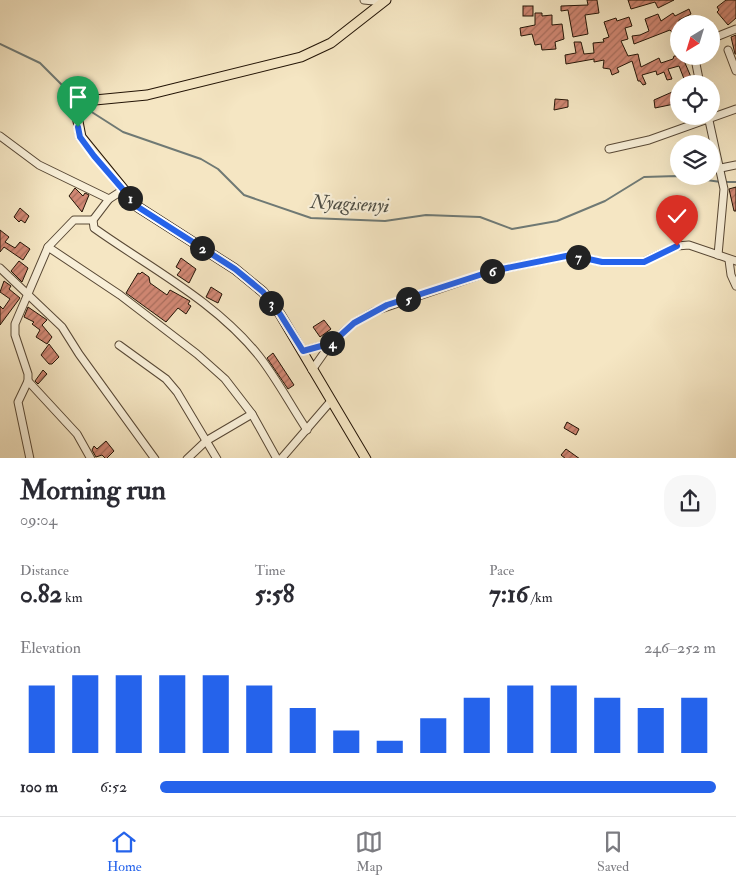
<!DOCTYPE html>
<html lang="en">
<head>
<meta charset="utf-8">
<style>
	body { margin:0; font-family:"IM FELL Double Pica",serif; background:#f7f7f7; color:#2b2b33; height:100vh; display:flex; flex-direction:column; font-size:19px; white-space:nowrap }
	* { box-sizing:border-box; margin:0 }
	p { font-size:16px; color:#7c7c81 }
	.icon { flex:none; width:28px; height:28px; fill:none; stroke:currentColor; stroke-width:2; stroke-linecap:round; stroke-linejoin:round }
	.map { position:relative; height:458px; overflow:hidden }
	.panel { display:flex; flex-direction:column; background:#fff; flex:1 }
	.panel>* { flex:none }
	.needle { width:32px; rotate:218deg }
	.controls { position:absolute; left:670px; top:15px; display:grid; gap:10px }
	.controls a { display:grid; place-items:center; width:50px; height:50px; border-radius:50%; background:#fff; box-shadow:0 5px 20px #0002; font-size:25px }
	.pin { position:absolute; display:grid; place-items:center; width:42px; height:42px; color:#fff; margin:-51px -21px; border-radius:50% 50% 50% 0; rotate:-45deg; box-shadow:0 0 5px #0007 }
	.pin .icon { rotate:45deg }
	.km { position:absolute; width:25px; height:25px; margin:-12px; border-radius:50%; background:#222; color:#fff; font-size:14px; line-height:25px; text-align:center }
	.round { display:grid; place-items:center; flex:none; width:52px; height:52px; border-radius:20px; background:#f7f7f7 }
	.head { display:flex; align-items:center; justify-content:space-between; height:85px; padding:0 20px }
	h1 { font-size:28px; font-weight:700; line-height:38px }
	.metrics { display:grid; grid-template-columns:repeat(3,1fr); gap:8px; height:85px; padding:5px 20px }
	.metrics div { display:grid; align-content:center }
	.metrics b { font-size:25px; font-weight:700 }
	.metrics small { font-size:14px; font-weight:400 }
	.metrics p { font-size:14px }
	.chart { height:140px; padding:10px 20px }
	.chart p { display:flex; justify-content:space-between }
	.chart svg { width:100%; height:90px; margin-top:5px; stroke:#2563eb; stroke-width:6 }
	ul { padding:0 20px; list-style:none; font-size:16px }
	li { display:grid; grid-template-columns:80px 60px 1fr; align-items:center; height:38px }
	li i { height:12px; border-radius:6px; background:#2563eb }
	.tab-bar { display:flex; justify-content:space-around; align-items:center; height:70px; border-top:1px solid #e1e1e2; background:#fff; font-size:14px; color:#7c7c81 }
	.tab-bar a { display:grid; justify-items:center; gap:2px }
	.tab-bar .current { color:#2563eb }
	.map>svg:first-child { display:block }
</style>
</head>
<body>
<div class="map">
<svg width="736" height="459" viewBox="0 0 736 459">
	<defs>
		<pattern id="building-hatch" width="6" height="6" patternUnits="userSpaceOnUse" patternTransform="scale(1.25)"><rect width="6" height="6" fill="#d08773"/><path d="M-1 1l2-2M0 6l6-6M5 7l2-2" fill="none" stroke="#a86d5c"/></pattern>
	</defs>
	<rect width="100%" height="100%" fill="#f5e6c3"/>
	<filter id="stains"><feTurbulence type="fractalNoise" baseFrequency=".004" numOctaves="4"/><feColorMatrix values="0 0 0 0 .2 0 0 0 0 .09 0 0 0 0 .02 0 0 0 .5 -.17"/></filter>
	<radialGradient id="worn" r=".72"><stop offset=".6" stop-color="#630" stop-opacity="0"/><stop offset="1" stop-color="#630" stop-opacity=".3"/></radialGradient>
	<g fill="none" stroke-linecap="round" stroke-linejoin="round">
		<g stroke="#6f7974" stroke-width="2">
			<polyline points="0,44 40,63 81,104"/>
			<polyline points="87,109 123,132 201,159 218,169 244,195 311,218 385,221 426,215 480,217 512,229 557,221 605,201 644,177 677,176 721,182"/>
			<polyline points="726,182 736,182"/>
		</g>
	</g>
	<g fill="url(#building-hatch)" stroke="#231406">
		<polygon points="587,0 597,0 599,13 585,15 588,34 573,37 568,10 561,11 561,6 588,5"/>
		<polygon points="628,0 674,0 658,8 655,2 631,9"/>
		<polygon points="726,0 736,0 736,18 728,25 717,12 719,10 717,7"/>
		<rect x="523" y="6" width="10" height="10"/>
		<polygon points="689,9 691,14 679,20 679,35 676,37 670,30 634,44 632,36 640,35 649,31 645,19 658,14 661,21 673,13 675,16"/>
		<polygon points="535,13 542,13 542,16 552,15 552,25 562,24 564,39 555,42 556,49 542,50 541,44 535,45 532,34 521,36 520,28 535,25"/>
		<polygon points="629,17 632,26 625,28 628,39 621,41 628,56 638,54 641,67 659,58 661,63 673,59 674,56 682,56 694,84 686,84 679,66 668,69 672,79 667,80 664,72 657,75 656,71 642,75 646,84 643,85 640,81 638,81 632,61 617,68 619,72 612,75 610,69 603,68 604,60 594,62 594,59 566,64 565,55 576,53 574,42 581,42 584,54 594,53 593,43 604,42 603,39 609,37 604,22 616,18 617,21"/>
		<polygon points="736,35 736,54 735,54 731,37"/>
		<polygon points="679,89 679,103 655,108 654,100"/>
		<polygon points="555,99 568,100 568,107 554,110"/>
		<polygon points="736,187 736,211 734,211 729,189"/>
		<polygon points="75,188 83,196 85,193 89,195 82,212 69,196"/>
		<polygon points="20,208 29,216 25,223 21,220 19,222 14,217"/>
		<polygon points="0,230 9,237 5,242 15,248 20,242 30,249 23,260 4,247 0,252"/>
		<polygon points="181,258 196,269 189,283 177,275 181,270 176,267"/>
		<polygon points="19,261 28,268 22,282 11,271"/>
		<polygon points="142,272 149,277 150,283 167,295 170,290 190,301 188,304 191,306 186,314 178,308 166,322 126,293 138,273 140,274"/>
		<polygon points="4,281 11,286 9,289 20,298 0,325 0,306 3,309 10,299 0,292"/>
		<polygon points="211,287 222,294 218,303 206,297"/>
		<polygon points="28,307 47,320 42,325 52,337 47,344 36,337 40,330 32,324 34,322 24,317"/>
		<polygon points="324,320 331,329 320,337 313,327"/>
		<polygon points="49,344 59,357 52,364 49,364 41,355"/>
		<polygon points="273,353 294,385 288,389 267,358"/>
		<polygon points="43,370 47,374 38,384 35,381"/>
		<polygon points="567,422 579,429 576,435 564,428"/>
		<polygon points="106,441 114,451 106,459 102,455 96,457 92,450 94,446 97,449"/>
		<polygon points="566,449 580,459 566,459 561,455"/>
	</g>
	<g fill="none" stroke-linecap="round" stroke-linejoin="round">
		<defs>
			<g id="minor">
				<polyline points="364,0 383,2"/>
				<polyline points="711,39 736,29"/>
				<polyline points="728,50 736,71"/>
				<polyline points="696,64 700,84"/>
				<polyline points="708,116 724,189 718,255"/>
				<polyline points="0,136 39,165 109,199"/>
				<polyline points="609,149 649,140 736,109"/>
				<polyline points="721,168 736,165"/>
				<path d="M123,190L109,199L93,220L94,228C150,268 215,301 259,356C277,379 291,406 307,430"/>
				<polyline points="48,247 120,295 197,354 225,379 252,414 277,459"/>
				<polyline points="729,260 731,275 736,286"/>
				<polyline points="0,268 62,327 79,354 155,459"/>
				<polyline points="119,345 166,379 177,392 217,459"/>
				<polyline points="303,351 331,343"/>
				<polyline points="312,370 331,343 354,323 375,311 492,271 571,255 602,262 643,262 677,246 689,245 736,261"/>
				<polyline points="28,381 77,434 91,459"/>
				<polyline points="30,459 18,402 28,381 28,374 15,335 15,324 48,247 74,220 93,220"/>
				<polyline points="187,459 206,441 252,414"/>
				<polyline points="281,459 331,401"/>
			</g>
			<polyline id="major" points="366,459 280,314 263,292 235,269 138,207 81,137 77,116 83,106 95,100 147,95 301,57 331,43 386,0"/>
		</defs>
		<use href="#minor" stroke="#584835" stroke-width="9"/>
		<use href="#major" stroke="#231406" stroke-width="11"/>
		<use href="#minor" stroke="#f8efd8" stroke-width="7"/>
		<use href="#major" stroke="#f5e6c3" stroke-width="9"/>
	</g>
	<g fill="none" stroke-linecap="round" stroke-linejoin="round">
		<defs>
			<polyline id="route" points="78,127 80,137 94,156 138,207 235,269 263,292 280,314 303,351 332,343 354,323 387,305 492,271 571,255 602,262 644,262 677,246"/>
		</defs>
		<use href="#route" stroke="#fff" stroke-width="10"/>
		<use href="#route" stroke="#2563eb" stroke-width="6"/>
	</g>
	<g text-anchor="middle" stroke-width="4.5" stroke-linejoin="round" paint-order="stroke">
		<g font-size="20" font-style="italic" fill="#4f4f46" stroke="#f8efd8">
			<text transform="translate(350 203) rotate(3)" y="7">Nyagisenyi</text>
		</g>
	</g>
	<rect width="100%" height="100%" filter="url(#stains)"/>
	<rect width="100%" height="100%" fill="url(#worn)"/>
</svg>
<div class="controls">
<a><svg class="needle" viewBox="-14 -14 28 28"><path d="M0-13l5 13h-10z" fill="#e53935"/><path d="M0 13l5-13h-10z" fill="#7c7c81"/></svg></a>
<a><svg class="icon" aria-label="locate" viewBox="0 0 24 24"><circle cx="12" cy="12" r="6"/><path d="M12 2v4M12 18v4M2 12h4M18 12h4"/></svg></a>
<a><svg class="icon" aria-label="layers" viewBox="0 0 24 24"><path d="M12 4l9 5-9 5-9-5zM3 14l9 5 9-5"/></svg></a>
</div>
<div class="pin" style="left:78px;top:127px;background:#1e9e55"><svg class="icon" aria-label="arrive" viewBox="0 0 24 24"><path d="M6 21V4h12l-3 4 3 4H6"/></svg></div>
<div class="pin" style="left:677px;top:246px;background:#d93025"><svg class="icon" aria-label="check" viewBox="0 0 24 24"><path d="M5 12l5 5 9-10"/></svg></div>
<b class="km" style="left:130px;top:198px">1</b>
<b class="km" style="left:202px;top:248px">2</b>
<b class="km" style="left:271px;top:303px">3</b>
<b class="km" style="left:332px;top:343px">4</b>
<b class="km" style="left:408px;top:299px">5</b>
<b class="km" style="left:492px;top:271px">6</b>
<b class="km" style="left:578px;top:257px">7</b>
</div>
<section class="panel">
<div class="head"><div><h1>Morning run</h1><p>09:04</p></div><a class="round"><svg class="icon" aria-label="share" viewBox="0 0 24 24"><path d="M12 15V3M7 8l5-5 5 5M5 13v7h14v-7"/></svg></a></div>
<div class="metrics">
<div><p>Distance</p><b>0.82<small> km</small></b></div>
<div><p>Time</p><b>5:58</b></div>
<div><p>Pace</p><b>7:16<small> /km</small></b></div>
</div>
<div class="chart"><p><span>Elevation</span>246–252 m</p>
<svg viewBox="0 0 160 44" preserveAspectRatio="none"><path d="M5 44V11M15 44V6M25 44V6M35 44V6M45 44V6M55 44V11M65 44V22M75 44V33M85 44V38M95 44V27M105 44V17M115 44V11M125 44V11M135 44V17M145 44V22M155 44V17"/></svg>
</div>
<ul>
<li><b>100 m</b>6:52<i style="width:100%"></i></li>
</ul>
</section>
<nav class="tab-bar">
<a class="current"><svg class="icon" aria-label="home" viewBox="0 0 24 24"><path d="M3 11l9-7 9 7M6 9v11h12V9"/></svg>Home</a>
<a><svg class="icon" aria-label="map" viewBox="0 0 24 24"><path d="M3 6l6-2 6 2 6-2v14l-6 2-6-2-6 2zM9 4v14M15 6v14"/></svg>Map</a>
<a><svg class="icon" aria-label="saved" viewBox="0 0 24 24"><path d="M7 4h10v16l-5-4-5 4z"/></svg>Saved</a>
</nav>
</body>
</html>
